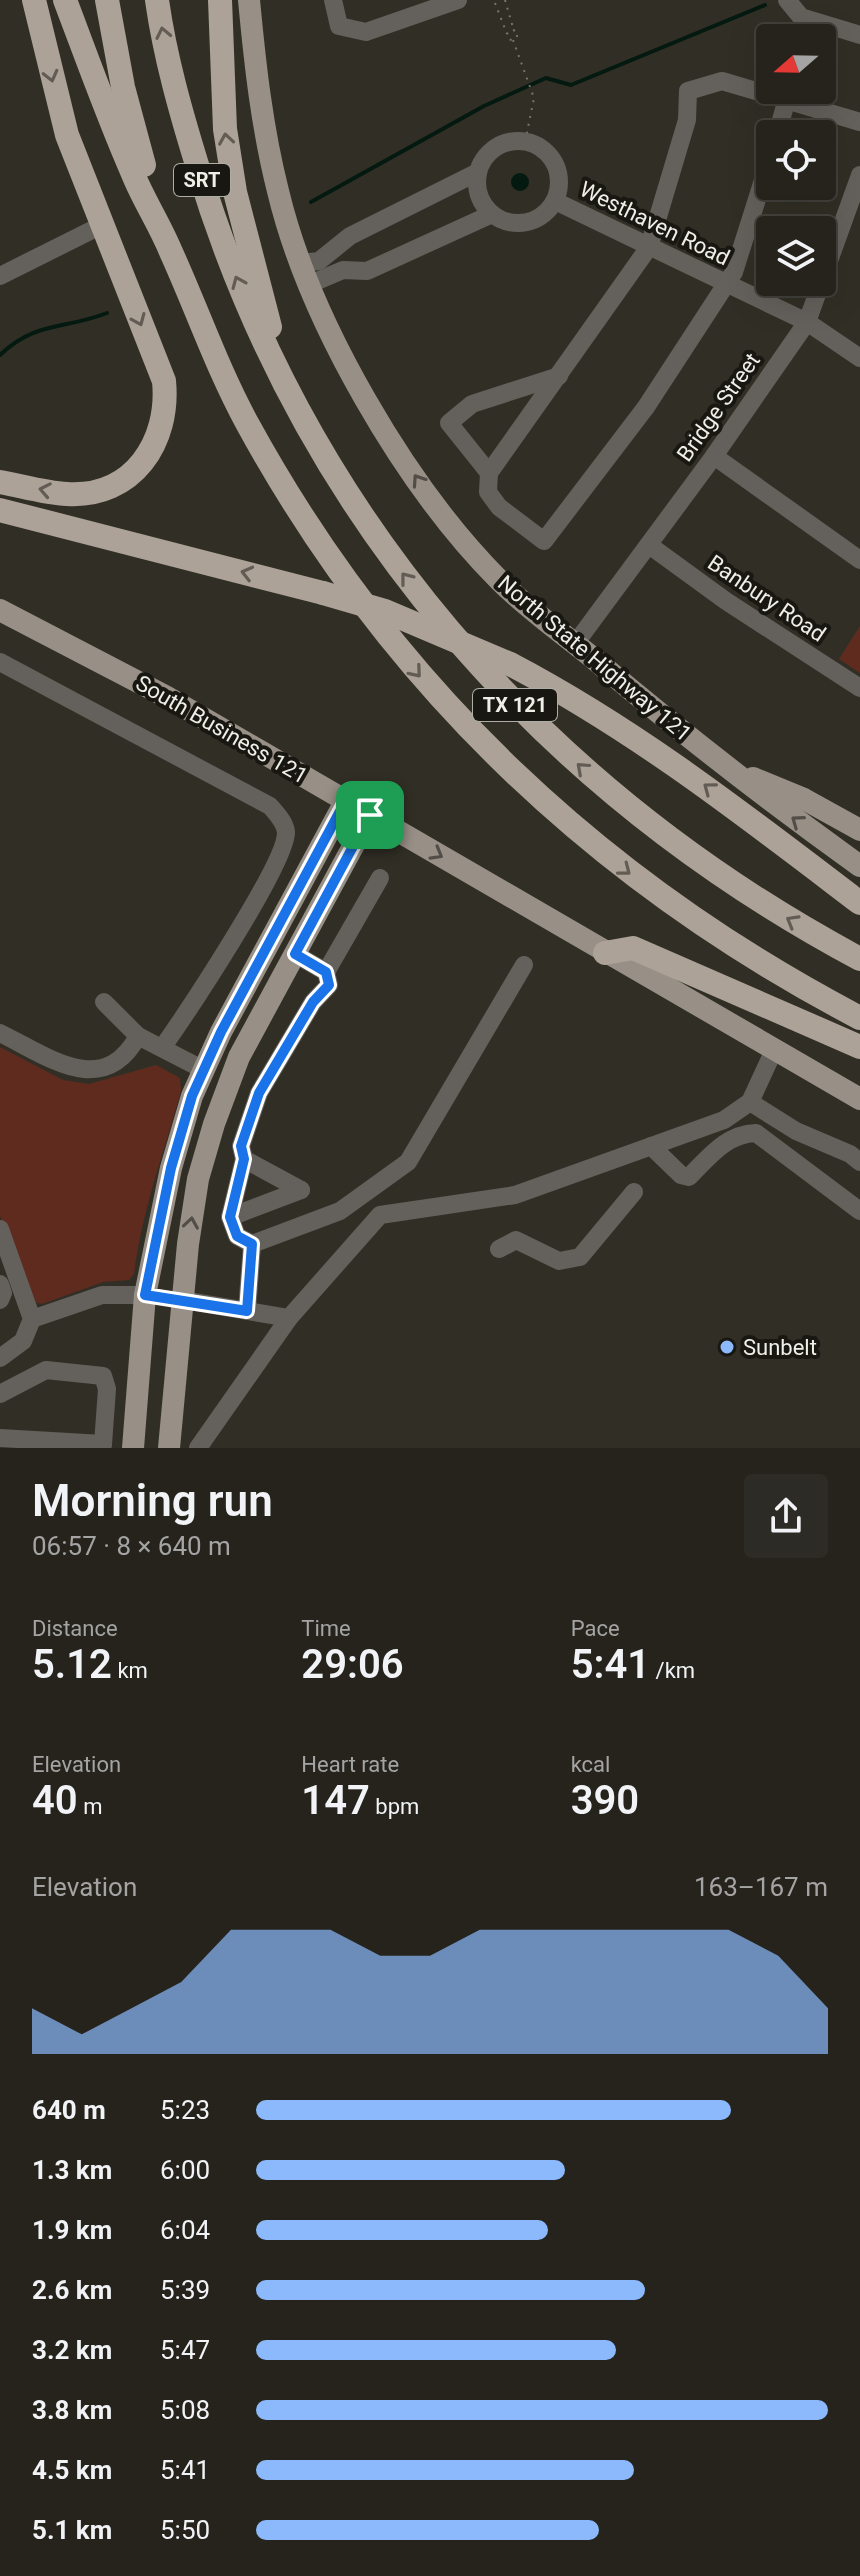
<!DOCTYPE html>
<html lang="en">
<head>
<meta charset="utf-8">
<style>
	body { margin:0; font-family:Roboto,sans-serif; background:#2d2b25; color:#f1f3f6; height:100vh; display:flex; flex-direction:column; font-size:30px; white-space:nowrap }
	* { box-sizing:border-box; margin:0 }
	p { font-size:26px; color:#a3a4a3 }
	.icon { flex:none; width:44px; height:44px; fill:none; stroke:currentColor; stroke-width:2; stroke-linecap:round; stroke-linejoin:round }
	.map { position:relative; height:1448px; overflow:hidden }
	.sheet { display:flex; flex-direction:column; background:#25231c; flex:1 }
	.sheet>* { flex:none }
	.needle { width:52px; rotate:250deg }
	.tools { position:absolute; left:756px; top:24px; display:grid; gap:16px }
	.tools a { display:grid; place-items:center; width:80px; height:80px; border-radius:8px; background:#25231c; box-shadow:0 8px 32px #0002,0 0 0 2px #42403b; font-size:40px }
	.pin { position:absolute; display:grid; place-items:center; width:68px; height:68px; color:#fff; margin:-34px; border-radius:16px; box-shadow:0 4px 12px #0006 }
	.round { display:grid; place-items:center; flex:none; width:84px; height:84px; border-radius:8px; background:#2d2b25 }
	.overview { display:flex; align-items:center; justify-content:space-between; height:136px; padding:0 32px }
	h1 { font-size:44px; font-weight:600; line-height:60px }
	.metrics { display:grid; grid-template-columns:repeat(3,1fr); gap:12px; height:136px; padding:8px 32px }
	.metrics div { display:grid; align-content:center }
	.metrics b { font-size:40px; font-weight:600 }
	.metrics small { font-size:22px; font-weight:400 }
	.metrics p { font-size:22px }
	.chart { height:224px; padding:16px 32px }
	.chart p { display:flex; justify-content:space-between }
	.chart svg { width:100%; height:144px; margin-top:8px; fill:#8bb9fc; opacity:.7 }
	ul { padding:0 32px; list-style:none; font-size:26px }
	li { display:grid; grid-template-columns:128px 96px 1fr; align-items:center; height:60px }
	li i { height:20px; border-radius:10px; background:#8bb9fc }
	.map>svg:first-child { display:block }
</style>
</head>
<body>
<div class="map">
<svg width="860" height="1448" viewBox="0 0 860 1448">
	<rect width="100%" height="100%" fill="#312f25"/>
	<g fill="#5f2b1e">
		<polygon points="860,626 860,673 839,659"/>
		<path d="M0,1047L63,1080L89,1084L156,1065L180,1078L181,1091C164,1152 142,1211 134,1274L129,1280L103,1282L42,1304L31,1301L0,1216Z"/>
	</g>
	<circle fill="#041910" cx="520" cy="182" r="9"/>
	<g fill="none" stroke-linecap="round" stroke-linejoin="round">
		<g stroke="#041910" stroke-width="4">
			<polyline points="311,202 484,106 546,78 571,85 765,5"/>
			<path d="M0,355C36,321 63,330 107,313"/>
		</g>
		<g stroke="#76746c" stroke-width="2" stroke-dasharray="2 6" stroke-linecap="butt">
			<polyline points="505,0 514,31"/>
			<polyline points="495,3 507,34"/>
			<circle cx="512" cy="35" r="5"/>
			<polyline points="513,40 534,98 525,142"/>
		</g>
		<g stroke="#64605c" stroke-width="18">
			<polyline points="333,0 339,26 366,32 458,0"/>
			<polyline points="787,0 801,17 860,35"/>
			<polyline points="777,134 787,99"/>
			<circle cx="518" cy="182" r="41"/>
			<polyline points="555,201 807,322 860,358"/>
			<polyline points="302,263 319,261 350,236 478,172"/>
			<polyline points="0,276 100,226"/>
			<polyline points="310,284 343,270 367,271 492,214"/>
			<polyline points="714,456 860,560"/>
			<polyline points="489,473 649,247 687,120 688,91 722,81 860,122"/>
			<polyline points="489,473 488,492 499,507 544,541 646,407 734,272 770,158"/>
			<polyline points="489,473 449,423 472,404 559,376"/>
			<polyline points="649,545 726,601 860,688"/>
			<polyline points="575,644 714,456 807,322 860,175"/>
			<path d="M0,662L270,806C276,813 285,822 286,832C287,863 184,1017 162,1048"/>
			<polyline points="326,972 380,878"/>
			<polyline points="104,1002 138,1036"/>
			<path d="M0,1033C47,1056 103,1100 138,1036L204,1070"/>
			<polyline points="750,1102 796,1131 850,1154 860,1162"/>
			<path d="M651,1146L681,1175L689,1177C709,1157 726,1134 756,1133L860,1211"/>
			<polyline points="244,1159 301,1190"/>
			<polyline points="230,1217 301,1190"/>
			<polyline points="0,1229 32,1319 102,1295 145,1295"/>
			<polyline points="252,1244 237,1236 230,1217 244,1159 241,1146 259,1093 313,1002 329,985 326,972 295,954"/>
			<polyline points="499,1249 516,1240 559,1261 580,1257 634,1192"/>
			<polyline points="0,1284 3,1293 0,1300"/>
			<polyline points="183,1300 289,1318 380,1215 515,1195 724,1120 750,1102 774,1050"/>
			<polyline points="247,1311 252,1244 340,1211 408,1162 524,965"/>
			<polyline points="0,1358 23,1341 32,1319"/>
			<polyline points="0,1394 46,1370 103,1376 107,1389 103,1444"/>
			<polyline points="0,1438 103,1444 102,1448"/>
			<polyline points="198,1448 289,1318"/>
		</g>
		<g stroke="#989087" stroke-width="22">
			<path d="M249,0C255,64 262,128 278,191C309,321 406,487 500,581C528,609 562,633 593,658C679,731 768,800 860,866"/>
			<polyline points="0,610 167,697 860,1099"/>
			<polyline points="753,778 804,799 860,830"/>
			<polyline points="133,1448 145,1295 171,1168 192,1096 221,1032 346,800"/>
			<polyline points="169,1448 188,1244 198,1179 214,1124 239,1057 370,815"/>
		</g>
		<g stroke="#aca298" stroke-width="24">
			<path d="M65,0C87,58 108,117 133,174C144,201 160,225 171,252C197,309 217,368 247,423C390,685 596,880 860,1018"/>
			<polyline points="107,0 123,87 144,165"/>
			<path d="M157,0C165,57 181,113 198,168C303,516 542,789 860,959"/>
			<polyline points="220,0 225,129 235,192 270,327"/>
			<path d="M0,482C22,486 45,493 67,494C133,498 170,442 164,381L67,135L34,0"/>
			<polyline points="0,510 323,593"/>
			<path d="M510,664C636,730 747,817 860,903"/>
			<polyline points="605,953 633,948 860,1047"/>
		</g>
		<polyline stroke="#aca298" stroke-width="24" points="323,593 385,611 510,664"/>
	</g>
	<defs><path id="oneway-chevron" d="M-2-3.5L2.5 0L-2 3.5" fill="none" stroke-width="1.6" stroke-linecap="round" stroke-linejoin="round" transform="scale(2)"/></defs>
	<g stroke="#625c55">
		<use href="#oneway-chevron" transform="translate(163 33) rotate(-102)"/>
		<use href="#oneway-chevron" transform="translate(51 76) rotate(76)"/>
		<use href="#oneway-chevron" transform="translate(226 139) rotate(-99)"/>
		<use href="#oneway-chevron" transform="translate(238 282) rotate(-113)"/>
		<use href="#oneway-chevron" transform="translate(139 320) rotate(67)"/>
		<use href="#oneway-chevron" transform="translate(45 490) rotate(-169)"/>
		<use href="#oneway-chevron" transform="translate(247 573) rotate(-166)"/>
		<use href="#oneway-chevron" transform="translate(406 578) rotate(-128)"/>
		<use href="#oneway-chevron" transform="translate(416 672) rotate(50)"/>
		<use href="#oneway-chevron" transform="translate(582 768) rotate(-138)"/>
		<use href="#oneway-chevron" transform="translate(709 788) rotate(-143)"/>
		<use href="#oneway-chevron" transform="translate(625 870) rotate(38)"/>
		<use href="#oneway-chevron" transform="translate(792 921) rotate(-150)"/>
	</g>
	<g stroke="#524d47">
		<use href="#oneway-chevron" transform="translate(418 480) rotate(-124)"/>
		<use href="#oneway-chevron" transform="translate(797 821) rotate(-144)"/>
		<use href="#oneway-chevron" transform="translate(437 854) rotate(30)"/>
		<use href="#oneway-chevron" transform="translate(191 1223) rotate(-81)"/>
	</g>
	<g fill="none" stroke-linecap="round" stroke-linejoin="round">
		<defs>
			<polygon id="route" points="346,800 370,815 295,954 326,972 329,985 313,1002 259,1093 241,1146 244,1159 230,1217 237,1236 252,1244 247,1311 145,1295 171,1168 192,1096 221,1032"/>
		</defs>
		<use href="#route" stroke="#fff" stroke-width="16"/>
		<use href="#route" stroke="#1a73e8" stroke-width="10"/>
	</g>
	<circle fill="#8bb9fc" stroke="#181712" stroke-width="3" cx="727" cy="1347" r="8"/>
	<g text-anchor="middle" stroke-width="8" stroke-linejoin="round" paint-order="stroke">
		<g fill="#181712" stroke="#aeaea7" stroke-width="2">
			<rect x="174" y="164" width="56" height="32" rx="6"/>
			<rect x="473" y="689" width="84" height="32" rx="6"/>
		</g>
		<g font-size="20" font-weight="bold" fill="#efeee7">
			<text x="202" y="187">SRT</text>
			<text x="515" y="712">TX 121</text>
		</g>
		<g font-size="22" fill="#efeee7" stroke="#181712">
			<text transform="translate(655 223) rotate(26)" y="8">Westhaven Road</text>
			<text transform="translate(718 407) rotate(-55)" y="8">Bridge Street</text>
			<text transform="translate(767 598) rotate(34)" y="8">Banbury Road</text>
			<text transform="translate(595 658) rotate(40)" y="8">North State Highway 121</text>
			<text transform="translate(222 729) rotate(30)" y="8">South Business 121</text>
		</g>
		<g font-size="22" fill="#efeee7" stroke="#181712" text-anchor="start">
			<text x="743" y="1355">Sunbelt</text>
		</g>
	</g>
</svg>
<div class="tools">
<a><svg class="needle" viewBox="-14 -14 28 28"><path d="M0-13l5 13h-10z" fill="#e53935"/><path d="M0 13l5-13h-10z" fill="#a3a4a3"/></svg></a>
<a><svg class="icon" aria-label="locate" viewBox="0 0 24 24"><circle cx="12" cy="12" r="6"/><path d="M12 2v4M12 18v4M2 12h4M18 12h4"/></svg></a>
<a><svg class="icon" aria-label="layers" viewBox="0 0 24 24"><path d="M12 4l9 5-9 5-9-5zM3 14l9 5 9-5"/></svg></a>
</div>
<div class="pin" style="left:370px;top:815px;background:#1e9e55"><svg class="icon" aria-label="arrive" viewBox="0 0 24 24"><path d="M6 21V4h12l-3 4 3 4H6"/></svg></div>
</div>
<section class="sheet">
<div class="overview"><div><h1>Morning run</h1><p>06:57 · 8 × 640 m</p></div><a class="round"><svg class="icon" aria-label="share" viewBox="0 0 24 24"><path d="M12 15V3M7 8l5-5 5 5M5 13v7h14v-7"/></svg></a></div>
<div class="metrics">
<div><p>Distance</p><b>5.12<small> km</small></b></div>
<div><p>Time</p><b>29:06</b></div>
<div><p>Pace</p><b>5:41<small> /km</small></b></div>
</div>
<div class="metrics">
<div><p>Elevation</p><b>40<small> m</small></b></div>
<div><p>Heart rate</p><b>147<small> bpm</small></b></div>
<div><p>kcal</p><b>390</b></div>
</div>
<div class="chart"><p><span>Elevation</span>163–167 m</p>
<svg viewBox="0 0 160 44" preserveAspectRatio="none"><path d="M0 44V30L10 38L20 30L30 22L40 6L50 6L60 6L70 14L80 14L90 6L100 6L110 6L120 6L130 6L140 6L150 14L160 30V44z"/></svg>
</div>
<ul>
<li><b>640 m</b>5:23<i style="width:83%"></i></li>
<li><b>1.3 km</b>6:00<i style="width:54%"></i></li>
<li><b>1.9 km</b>6:04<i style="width:51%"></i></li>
<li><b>2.6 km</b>5:39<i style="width:68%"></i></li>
<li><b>3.2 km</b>5:47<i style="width:63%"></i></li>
<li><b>3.8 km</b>5:08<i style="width:100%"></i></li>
<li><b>4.5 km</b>5:41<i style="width:66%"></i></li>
<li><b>5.1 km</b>5:50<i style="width:60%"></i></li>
</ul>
</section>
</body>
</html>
